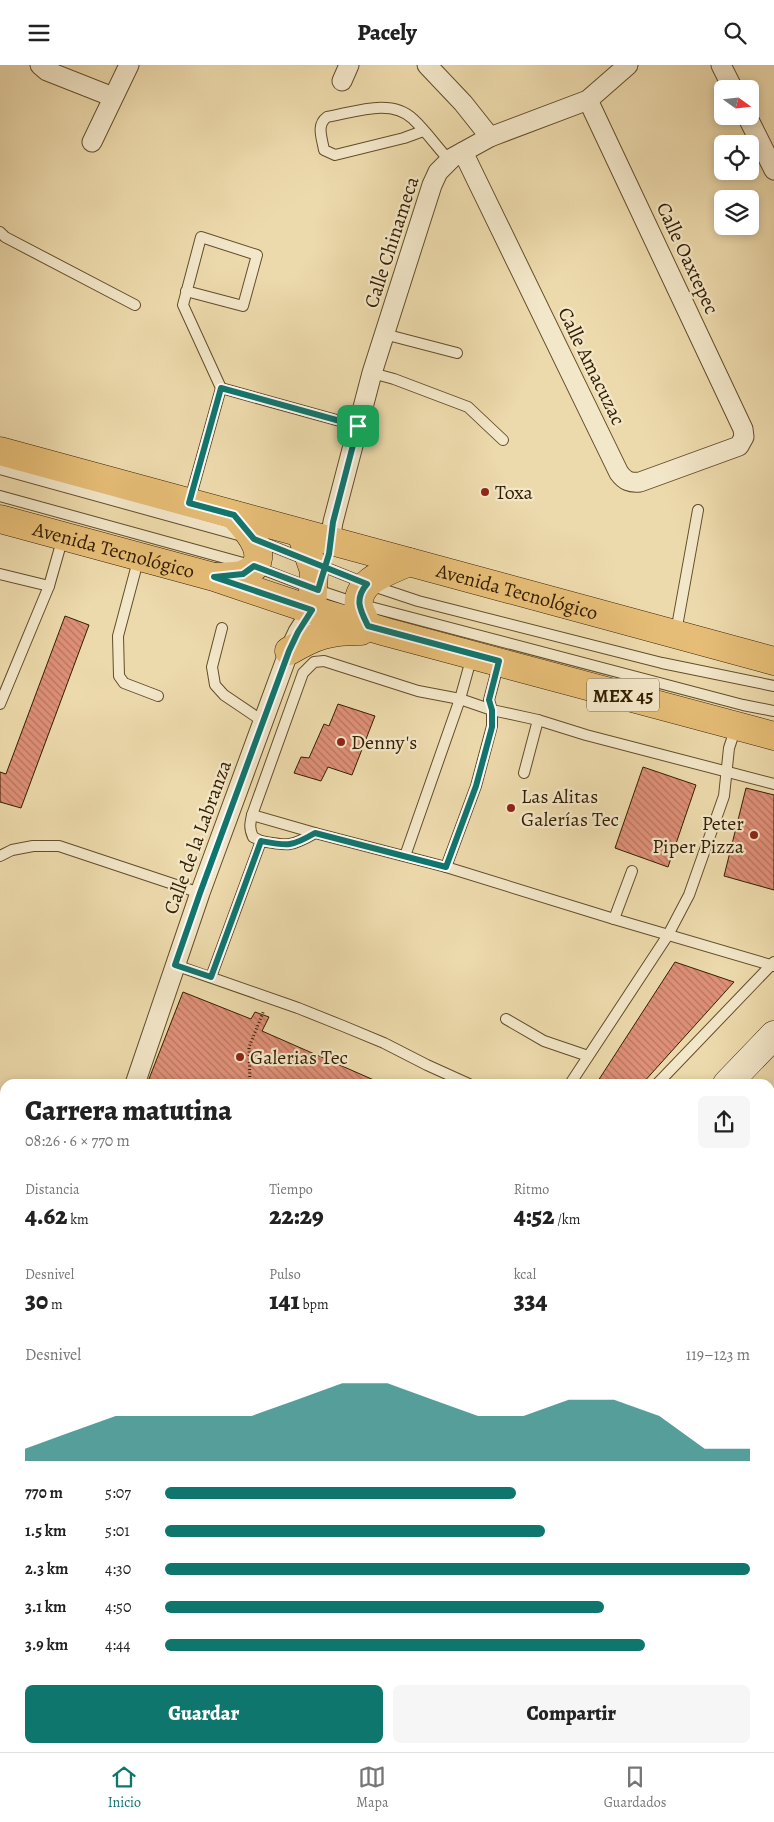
<!DOCTYPE html>
<html lang="es">
<head>
<meta charset="utf-8">
<style>
	body { margin:0; font-family:Alegreya,serif; background:#f6f6f6; color:#222; height:100vh; display:flex; flex-direction:column; font-size:19px; white-space:nowrap }
	* { box-sizing:border-box; margin:0 }
	p { font-size:16px; color:#767676 }
	.icon { flex:none; width:28px; height:28px; fill:none; stroke:currentColor; stroke-width:2; stroke-linecap:round; stroke-linejoin:round }
	.map { position:relative; flex:1; overflow:hidden }
	.details { position:absolute; left:0px; top:1014px; width:775px; height:674px; display:flex; flex-direction:column; background:#fff; border-radius:15px 15px 0 0; box-shadow:0 2px 8px #0003 }
	.details>* { flex:none }
	.needle { width:32px; rotate:105deg }
	.fabs { position:absolute; left:714px; top:15px; display:grid; gap:10px }
	.fabs a { display:grid; place-items:center; width:45px; height:45px; border-radius:8px; background:#fff; box-shadow:0 2px 8px #0003; font-size:25px }
	.pin { position:absolute; display:grid; place-items:center; width:42px; height:42px; color:#fff; margin:-21px; border-radius:10px; box-shadow:0 2px 8px #0006 }
	.round { display:grid; place-items:center; flex:none; width:52px; height:52px; border-radius:8px; background:#f6f6f6 }
	.overview { display:flex; align-items:center; justify-content:space-between; height:85px; padding:0 25px }
	h1 { font-size:28px; font-weight:800; line-height:38px }
	.metrics { display:grid; grid-template-columns:repeat(3,1fr); gap:8px; height:85px; padding:5px 25px }
	.metrics div { display:grid; align-content:center }
	.metrics b { font-size:25px; font-weight:800 }
	.metrics small { font-size:14px; font-weight:400 }
	.metrics p { font-size:14px }
	.chart { height:140px; padding:10px 25px }
	.chart p { display:flex; justify-content:space-between }
	.chart svg { width:100%; height:90px; margin-top:5px; fill:#0f766e; opacity:.7 }
	.button { display:flex; gap:10px; margin-top:auto; padding:10px 25px }
	.button a { flex:1; height:58px; border-radius:8px; background:#0f766e; color:#fff; font-size:20px; font-weight:800; line-height:58px; text-align:center }
	.button a+a { background:#f6f6f6; color:#222 }
	ul { padding:0 25px; list-style:none; font-size:16px }
	li { display:grid; grid-template-columns:80px 60px 1fr; align-items:center; height:38px }
	li i { height:12px; border-radius:6px; background:#0f766e }
	header { display:flex; justify-content:space-between; align-items:center; height:65px; padding:0 25px; background:#fff; font-size:22px; font-weight:800 }
	.dock { display:flex; justify-content:space-around; align-items:center; height:70px; border-top:1px solid #e0e0e0; background:#fff; font-size:14px; color:#767676 }
	.dock a { display:grid; justify-items:center; gap:2px }
	.dock .active { color:#0f766e }
	.map>svg:first-child { display:block }
</style>
</head>
<body>
<header><svg class="icon" aria-label="menu" viewBox="0 0 24 24"><path d="M4 6h16M4 12h16M4 18h16"/></svg>Pacely<svg class="icon" aria-label="search" viewBox="0 0 24 24"><circle cx="10" cy="10" r="6"/><path d="M15 15l6 6"/></svg></header>
<div class="map">
<svg width="774" height="1687" viewBox="0 0 774 1687">
	<defs>
		<pattern id="building-back-hatch" width="6" height="6" patternUnits="userSpaceOnUse" patternTransform="scale(1.25)"><rect width="6" height="6" fill="#df9078"/><path d="M-1 5l2 2M0 0l6 6M5-1l2 2" fill="none" stroke="#b57560"/></pattern>
	</defs>
	<rect width="100%" height="100%" fill="#eddaac"/>
	<filter id="stains"><feTurbulence type="fractalNoise" baseFrequency=".004" numOctaves="4"/><feColorMatrix values="0 0 0 0 .2 0 0 0 0 .09 0 0 0 0 .02 0 0 0 .5 -.17"/></filter>
	<radialGradient id="worn" r=".72"><stop offset=".6" stop-color="#630" stop-opacity="0"/><stop offset="1" stop-color="#630" stop-opacity=".3"/></radialGradient>
	<polygon fill="#babf88" stroke="#766e44" points="611,1682 714,1682 714,1683 711,1687 608,1687"/>
	<g fill="url(#building-back-hatch)" stroke="#331e00">
		<polygon points="65,551 89,560 21,743 0,737 0,707 6,709"/>
		<polygon points="338,639 375,651 352,710 328,702 321,716 294,708 301,692 309,693 324,659 329,661"/>
		<polygon points="643,702 696,720 668,802 615,783"/>
		<polygon points="746,723 774,730 774,825 724,811"/>
		<polygon points="675,897 734,917 642,1019 596,1019"/>
		<polygon points="183,927 251,954 255,947 269,952 262,966 383,1019 147,1019"/>
	</g>
	<g fill="none" stroke-linecap="round" stroke-linejoin="round">
		<defs>
			<g id="lane">
				<path d="M423,66L404,73L335,90L324,85C322,73 316,60 327,52C352,48 391,32 413,54C426,66 437,82 449,95"/>
				<polyline points="0,167 5,172 135,240"/>
				<polyline points="186,226 243,241 257,190 201,172 183,240 221,323 358,361"/>
				<polyline points="384,269 457,288"/>
				<polyline points="372,308 394,314 468,342 503,375"/>
				<polyline points="0,404 242,471"/>
				<polyline points="0,431 254,501 314,524 359,539 743,640 774,646"/>
				<polyline points="189,438 221,323"/>
				<polyline points="259,476 367,519 418,536 662,598 774,621"/>
				<polyline points="139,492 118,571 119,611 124,618 158,631"/>
				<polyline points="0,509 49,521"/>
				<polyline points="222,563 212,602 215,620 224,630 264,657"/>
				<polyline points="676,567 698,445"/>
				<polyline points="0,639 49,521 63,472"/>
				<polyline points="524,708 538,655"/>
				<polyline points="252,750 315,768 446,802 614,854 774,901"/>
				<path d="M261,776C288,781 291,782 315,768"/>
				<polyline points="0,791 12,785 33,781 59,781 200,828"/>
				<polyline points="405,791 460,634 472,591"/>
				<polyline points="446,802 476,721 492,661 492,645 489,635 499,597"/>
				<polyline points="614,854 632,806"/>
				<polyline points="175,900 298,943 343,961 384,978 427,1000 469,1019"/>
				<path d="M211,912L261,776L253,772C249,763 250,759 252,750L303,608L314,597L324,596L418,626L460,634L492,645L538,655L586,670L774,719"/>
				<polyline points="506,954 544,976 588,991"/>
				<polyline points="570,1019 668,870 689,830 724,731 729,683 736,662"/>
				<polyline points="657,1019 774,897"/>
				<polyline points="770,1255 774,1258"/>
				<polyline points="770,1287 774,1288"/>
				<polyline points="0,1490 5,1493"/>
				<polyline points="0,1549 5,1552"/>
				<polyline points="0,1607 5,1610"/>
				<polyline points="133,1682 140,1687"/>
			</g>
			<g id="street">
				<polyline points="40,0 47,6 113,32"/>
				<polyline points="427,0 463,38 490,72"/>
				<polyline points="721,0 733,24"/>
				<polyline points="342,16 349,0"/>
				<polyline points="747,51 774,105"/>
				<polyline points="92,77 129,0"/>
				<path d="M463,87L619,408C625,416 630,418 640,417L739,381L744,372L743,364L588,35"/>
				<polyline points="330,475 333,457 372,308 432,120 438,107 452,93 490,72 588,35 628,0"/>
				<polyline points="135,1019 200,828 289,586 298,567 312,545"/>
				<polyline points="0,1179 5,1181"/>
				<polyline points="0,1344 5,1336"/>
				<polyline points="770,1448 774,1450"/>
				<polyline points="374,1687 377,1682"/>
				<polyline points="397,1687 400,1682"/>
				<polyline points="589,1687 592,1682"/>
				<polyline points="734,1687 736,1682"/>
			</g>
			<g id="secondary">
				<polyline points="727,1019 774,970"/>
				<polyline points="426,1682 433,1687"/>
				<polyline points="178,1687 180,1682"/>
			</g>
			<g id="primary">
				<path id="s1" d="M0,386L774,596"/>
				<path id="s2" d="M0,454L214,512L312,545L386,567L774,671"/>
				<polyline points="301,468 314,506 312,545"/>
				<path d="M216,512C224,511 236,512 244,509C275,495 248,465 234,450"/>
				<path d="M367,561C365,555 361,549 359,542C355,515 390,506 409,497"/>
				<path d="M289,586C316,570 329,566 361,566"/>
			</g>
		</defs>
		<use href="#lane" stroke="#624d2b" stroke-width="12"/>
		<use href="#street" stroke="#624d2b" stroke-width="21"/>
		<use href="#secondary" stroke="#331e00" stroke-width="29"/>
		<use href="#primary" stroke="#331e00" stroke-width="29"/>
		<polyline stroke="#331e00" stroke-width="3" stroke-dasharray="1 2.5" stroke-linecap="butt" points="250,1019 249,982 264,945"/>
		<use href="#lane" stroke="#f3e7c9" stroke-width="10"/>
		<use href="#street" stroke="#f3e7c9" stroke-width="19"/>
		<use href="#secondary" stroke="#f3e7c9" stroke-width="28"/>
		<use href="#primary" stroke="#e6bd76" stroke-width="28"/>
	</g>
	<g fill="none" stroke-linecap="round" stroke-linejoin="round">
		<defs>
			<path id="route" d="M358,361L333,457L329,489L318,525L254,501L243,509L214,512L312,545L298,567L289,586L200,828L175,900L211,912L261,776C288,781 291,782 315,768L446,802L476,721L492,662V645L489,635L499,596L368,561C360,545 354,534 367,519L254,474L234,450L189,438L221,323L358,361"/>
		</defs>
		<use href="#route" stroke="#fff" stroke-width="10"/>
		<use href="#route" stroke="#0f766e" stroke-width="6"/>
	</g>
	<g fill="#8f2418" stroke="#f3e7c9" stroke-width="2">
		<circle cx="485" cy="427" r="5"/>
		<circle cx="341" cy="677" r="5"/>
		<circle cx="511" cy="743" r="5"/>
		<circle cx="754" cy="770" r="5"/>
		<circle cx="240" cy="992" r="5"/>
	</g>
	<g text-anchor="middle" stroke-width="4.5" stroke-linejoin="round" paint-order="stroke">
		<rect fill="#f3e7c9" stroke="#6d5a3c" stroke-width="1" x="587" y="613.5" width="72" height="33" rx="4"/>
		<g font-size="19" font-weight="bold" fill="#331e00">
			<text x="623" y="637">MEX 45</text>
		</g>
		<g font-size="20" fill="#331e00" stroke="#f3e7c9">
			<text transform="translate(391 177) rotate(-72)" y="7">Calle Chinameca</text>
			<text transform="translate(688 193) rotate(65)" y="7">Calle Oaxtepec</text>
			<text transform="translate(592 301) rotate(64)" y="7">Calle Amacuzac</text>
			<text dy="7" stroke="none"><textPath href="#s2" startOffset="118">Avenida Tecnológico</textPath></text>
			<text dy="7" stroke="none"><textPath href="#s1" startOffset="536">Avenida Tecnológico</textPath></text>
			<text transform="translate(197 772) rotate(-70)" y="7">Calle de la Labranza</text>
		</g>
		<g font-size="20" fill="#331e00" stroke="#f3e7c9" text-anchor="start">
			<text x="495" y="434">Toxa</text>
			<text x="351" y="684">Denny's</text>
			<text x="521" y="738">Las Alitas<tspan x="521" dy="23">Galerías Tec</tspan></text>
			<text x="744" y="765" text-anchor="end">Peter<tspan x="744" dy="23">Piper Pizza</tspan></text>
			<text x="250" y="999">Galerias Tec</text>
		</g>
	</g>
	<rect width="100%" height="100%" filter="url(#stains)"/>
	<rect width="100%" height="100%" fill="url(#worn)"/>
</svg>
<div class="fabs">
<a><svg class="needle" viewBox="-14 -14 28 28"><path d="M0-13l5 13h-10z" fill="#e53935"/><path d="M0 13l5-13h-10z" fill="#767676"/></svg></a>
<a><svg class="icon" aria-label="locate" viewBox="0 0 24 24"><circle cx="12" cy="12" r="6"/><path d="M12 2v4M12 18v4M2 12h4M18 12h4"/></svg></a>
<a><svg class="icon" aria-label="layers" viewBox="0 0 24 24"><path d="M12 4l9 5-9 5-9-5zM3 14l9 5 9-5"/></svg></a>
</div>
<div class="pin" style="left:358px;top:361px;background:#1e9e55"><svg class="icon" aria-label="arrive" viewBox="0 0 24 24"><path d="M6 21V4h12l-3 4 3 4H6"/></svg></div>
<section class="details">
<div class="overview"><div><h1>Carrera matutina</h1><p>08:26 · 6 × 770 m</p></div><a class="round"><svg class="icon" aria-label="share" viewBox="0 0 24 24"><path d="M12 15V3M7 8l5-5 5 5M5 13v7h14v-7"/></svg></a></div>
<div class="metrics">
<div><p>Distancia</p><b>4.62<small> km</small></b></div>
<div><p>Tiempo</p><b>22:29</b></div>
<div><p>Ritmo</p><b>4:52<small> /km</small></b></div>
</div>
<div class="metrics">
<div><p>Desnivel</p><b>30<small> m</small></b></div>
<div><p>Pulso</p><b>141<small> bpm</small></b></div>
<div><p>kcal</p><b>334</b></div>
</div>
<div class="chart"><p><span>Desnivel</span>119–123 m</p>
<svg viewBox="0 0 160 44" preserveAspectRatio="none"><path d="M0 44V38L10 30L20 22L30 22L40 22L50 22L60 14L70 6L80 6L90 14L100 22L110 22L120 14L130 14L140 22L150 38L160 38V44z"/></svg>
</div>
<ul>
<li><b>770 m</b>5:07<i style="width:60%"></i></li>
<li><b>1.5 km</b>5:01<i style="width:65%"></i></li>
<li><b>2.3 km</b>4:30<i style="width:100%"></i></li>
<li><b>3.1 km</b>4:50<i style="width:75%"></i></li>
<li><b>3.9 km</b>4:44<i style="width:82%"></i></li>
</ul>
<div class="button"><a>Guardar</a><a>Compartir</a></div>
</section>
</div>
<nav class="dock">
<a class="active"><svg class="icon" aria-label="home" viewBox="0 0 24 24"><path d="M3 11l9-7 9 7M6 9v11h12V9"/></svg>Inicio</a>
<a><svg class="icon" aria-label="map" viewBox="0 0 24 24"><path d="M3 6l6-2 6 2 6-2v14l-6 2-6-2-6 2zM9 4v14M15 6v14"/></svg>Mapa</a>
<a><svg class="icon" aria-label="saved" viewBox="0 0 24 24"><path d="M7 4h10v16l-5-4-5 4z"/></svg>Guardados</a>
</nav>
</body>
</html>
